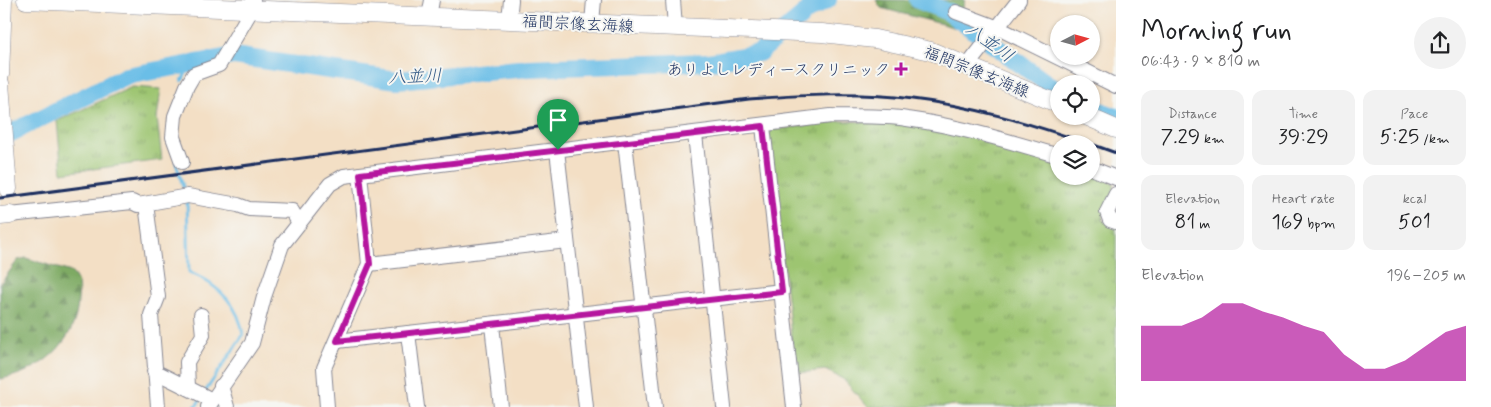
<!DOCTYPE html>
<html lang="en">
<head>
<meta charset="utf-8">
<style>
	body { margin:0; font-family:Mynerve,"Klee One",sans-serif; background:#f2f2f2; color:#202124; height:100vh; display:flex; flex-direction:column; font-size:19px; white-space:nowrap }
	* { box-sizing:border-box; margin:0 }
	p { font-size:16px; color:#757577 }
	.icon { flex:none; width:28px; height:28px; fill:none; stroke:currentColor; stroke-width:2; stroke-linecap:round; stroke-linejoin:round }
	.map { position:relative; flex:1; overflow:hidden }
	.sheet { display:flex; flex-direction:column; background:#fff; width:375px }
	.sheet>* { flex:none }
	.needle { width:32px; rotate:84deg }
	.tools { position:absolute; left:1050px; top:15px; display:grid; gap:10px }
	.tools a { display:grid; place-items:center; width:50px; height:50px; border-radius:50%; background:#fff; box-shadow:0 1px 4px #0004; font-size:25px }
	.pin { position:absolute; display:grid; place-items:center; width:42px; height:42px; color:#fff; margin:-51px -21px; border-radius:50% 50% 50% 0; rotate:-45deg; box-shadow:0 0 5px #0007 }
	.pin .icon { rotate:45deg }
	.round { display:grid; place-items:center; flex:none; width:52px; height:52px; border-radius:26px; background:#f2f2f2 }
	.overview { display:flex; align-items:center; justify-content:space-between; height:85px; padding:0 25px }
	h1 { font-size:28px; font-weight:600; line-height:38px }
	.metrics { display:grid; grid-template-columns:repeat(3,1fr); gap:8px; height:85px; padding:5px 25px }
	.metrics div { display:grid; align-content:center; border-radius:12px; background:#f2f2f2; text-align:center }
	.metrics b { font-size:21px; font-weight:600 }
	.metrics small { font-size:14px; font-weight:400 }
	.metrics p { font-size:14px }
	.chart { height:140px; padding:10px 25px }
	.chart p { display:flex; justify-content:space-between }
	.chart svg { width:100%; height:90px; margin-top:5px; fill:#b5179e; opacity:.7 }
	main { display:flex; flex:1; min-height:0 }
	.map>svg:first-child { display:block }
</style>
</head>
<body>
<main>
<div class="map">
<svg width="1116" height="407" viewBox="0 0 1116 407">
	<defs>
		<pattern id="grass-tufts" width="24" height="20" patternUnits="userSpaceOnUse" patternTransform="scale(1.25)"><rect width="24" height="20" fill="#9dc571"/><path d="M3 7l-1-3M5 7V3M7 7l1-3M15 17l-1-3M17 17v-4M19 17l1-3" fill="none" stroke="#7fa060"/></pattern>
		<pattern id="forest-firs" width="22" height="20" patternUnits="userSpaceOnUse" patternTransform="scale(1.25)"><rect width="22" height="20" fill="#7eaa63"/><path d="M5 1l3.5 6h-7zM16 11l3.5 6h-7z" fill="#668b55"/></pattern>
	</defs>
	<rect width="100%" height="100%" fill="#f6f6f2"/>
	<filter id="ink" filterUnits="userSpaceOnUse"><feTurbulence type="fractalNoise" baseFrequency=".02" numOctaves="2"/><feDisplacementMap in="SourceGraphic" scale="10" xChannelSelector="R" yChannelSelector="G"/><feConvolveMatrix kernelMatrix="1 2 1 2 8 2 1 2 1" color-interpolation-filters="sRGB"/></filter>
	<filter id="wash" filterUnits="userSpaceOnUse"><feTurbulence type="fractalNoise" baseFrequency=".0096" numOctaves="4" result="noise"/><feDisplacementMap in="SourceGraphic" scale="20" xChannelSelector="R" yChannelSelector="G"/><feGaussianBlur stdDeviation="1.12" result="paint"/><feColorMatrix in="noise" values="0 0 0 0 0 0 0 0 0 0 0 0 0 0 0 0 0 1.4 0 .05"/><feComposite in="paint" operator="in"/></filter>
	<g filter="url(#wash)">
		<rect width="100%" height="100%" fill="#f3dfc5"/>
		<g fill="url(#grass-tufts)" stroke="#5c7a68">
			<polygon points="132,87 161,89 157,118 162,160 62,173 57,121"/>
			<path d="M840,121C863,122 886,122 909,125C960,130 1011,147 1059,164V176L1091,175L1114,183V190L1102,220L1116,226V407H962L953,405L943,407H868L843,379L825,370L799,373L795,370L769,135L771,130Z"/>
		</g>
		<g fill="url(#forest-firs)" stroke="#4c6c60">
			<polygon points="876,0 965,0 957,28 881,8"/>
			<path d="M26,258L71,272C80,280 79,289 78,300C77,343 39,373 0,379V284L18,260Z"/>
		</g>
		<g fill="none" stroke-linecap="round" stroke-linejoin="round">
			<g stroke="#6bbee7" stroke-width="3">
				<polyline points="182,81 188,69 201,61"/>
				<polyline points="176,163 185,193"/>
				<path d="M187,199L189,272C216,284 239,303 243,335L205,392"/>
				<polyline points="195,407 201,399"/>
			</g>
			<g stroke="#6bbee7" stroke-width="18">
				<polyline points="918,0 948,12 1059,92"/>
				<polyline points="1091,107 1116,117"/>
				<polyline points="0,135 9,134 126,76 234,56 397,80 529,68 708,62 759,53 810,9 828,0"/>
			</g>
		</g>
	</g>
	<g filter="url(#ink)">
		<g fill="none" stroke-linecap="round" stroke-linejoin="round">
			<defs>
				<g id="minor">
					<polyline points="673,0 675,27"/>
					<polyline points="956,12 996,27 1116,86"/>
					<polyline points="429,17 432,0"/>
					<polyline points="509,20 511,0"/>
					<polyline points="592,23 594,0"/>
					<polyline points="968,65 1019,0"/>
					<polyline points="763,126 794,407"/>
					<polyline points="695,134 724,407"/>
					<polyline points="625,142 655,407"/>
					<polyline points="557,150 586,407"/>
					<polyline points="182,162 173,137 175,116 187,86 194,74 219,65 252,9 253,0"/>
					<polyline points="1091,168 1116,178"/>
					<polyline points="1116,194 1107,212 1110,220 1116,222"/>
					<polyline points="146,204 158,297 151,315 158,407"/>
					<polyline points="10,215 132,202 138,205 188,196 238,205 249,209 292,211 299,223"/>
					<polyline points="369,264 567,241"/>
					<polyline points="492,325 501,407"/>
					<polyline points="408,333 417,407"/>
					<polyline points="337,341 782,291"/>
					<polyline points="154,371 212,400"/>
					<polyline points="221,386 227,407"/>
					<polyline points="188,388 187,362 203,335 201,315"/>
					<path d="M208,407L252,343L264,297L282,245L330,184L344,176L831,116C856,117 882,115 907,119C958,126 1009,141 1059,156"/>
					<polyline points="327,407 324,368 369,264 360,174"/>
				</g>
				<g id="major">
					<polyline points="26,0 822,33 875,39 931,51 1059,104"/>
					<polyline points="0,75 3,0"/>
					<polyline points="0,83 8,189"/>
					<polyline points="1086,116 1116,129"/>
					<polyline points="0,216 10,215"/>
				</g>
			</defs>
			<use href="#minor" stroke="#878792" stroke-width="16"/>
			<use href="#major" stroke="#878792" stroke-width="19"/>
			<use href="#minor" stroke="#fff" stroke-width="14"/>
			<use href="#major" stroke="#fff" stroke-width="18"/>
			<g stroke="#1b2f5e" stroke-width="3">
				<polyline points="1091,144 1116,153"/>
				<path d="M0,198L749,99C803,95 858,92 912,99C973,106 1032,124 1089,144"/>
			</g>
		</g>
	</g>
	<g fill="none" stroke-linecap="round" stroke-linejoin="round" filter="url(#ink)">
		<defs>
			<polygon id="route" points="763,126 782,292 337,341 370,264 360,174"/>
		</defs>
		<use href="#route" stroke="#fff" stroke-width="10"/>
		<use href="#route" stroke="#b5179e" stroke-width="6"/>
	</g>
	<path fill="#b5179e" stroke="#f6f6f2" stroke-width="2" d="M898.5 61.5h5v5h5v5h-5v5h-5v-5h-5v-5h5z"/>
	<g text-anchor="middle" stroke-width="4" stroke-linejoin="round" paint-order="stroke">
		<g font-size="16" fill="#1b2f5e" stroke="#f6f6f2">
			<text transform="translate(578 23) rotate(3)" y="6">福間宗像玄海線</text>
			<text transform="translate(977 71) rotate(22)" y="6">福間宗像玄海線</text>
		</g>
		<g font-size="16" fill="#1b2f5e" stroke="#f6f6f2" text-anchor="end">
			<text x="890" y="75">ありよしレディースクリニック</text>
		</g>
		<g font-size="18" font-style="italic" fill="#335a87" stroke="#f6f6f2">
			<text transform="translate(990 42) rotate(36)" y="6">八並川</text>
			<text transform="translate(415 76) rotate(-2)" y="6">八並川</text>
		</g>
	</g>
</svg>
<div class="tools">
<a><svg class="needle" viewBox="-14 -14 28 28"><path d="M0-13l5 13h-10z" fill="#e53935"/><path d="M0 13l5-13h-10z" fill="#757577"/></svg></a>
<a><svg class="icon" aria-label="locate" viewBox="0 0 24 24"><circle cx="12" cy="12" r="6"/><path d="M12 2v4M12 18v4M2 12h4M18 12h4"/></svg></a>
<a><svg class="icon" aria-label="layers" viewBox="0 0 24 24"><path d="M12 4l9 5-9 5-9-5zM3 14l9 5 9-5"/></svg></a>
</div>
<div class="pin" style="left:558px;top:150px;background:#1e9e55"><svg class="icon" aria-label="arrive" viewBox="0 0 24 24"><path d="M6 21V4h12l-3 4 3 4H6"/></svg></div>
</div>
<section class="sheet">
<div class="overview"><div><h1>Morning run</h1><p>06:43 · 9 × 810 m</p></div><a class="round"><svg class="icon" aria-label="share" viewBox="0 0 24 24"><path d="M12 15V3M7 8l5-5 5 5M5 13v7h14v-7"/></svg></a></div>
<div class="metrics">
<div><p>Distance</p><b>7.29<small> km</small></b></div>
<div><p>Time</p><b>39:29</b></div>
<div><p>Pace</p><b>5:25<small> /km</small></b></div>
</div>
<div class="metrics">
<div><p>Elevation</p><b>81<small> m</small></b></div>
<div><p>Heart rate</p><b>169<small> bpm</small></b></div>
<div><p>kcal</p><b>501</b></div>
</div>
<div class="chart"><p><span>Elevation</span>196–205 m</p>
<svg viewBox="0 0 160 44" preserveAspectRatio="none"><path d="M0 44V17L10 17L20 17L30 13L40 6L50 6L60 10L70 13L80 17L90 20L100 31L110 38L120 38L130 34L140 27L150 20L160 17V44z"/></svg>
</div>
</section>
</main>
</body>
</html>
